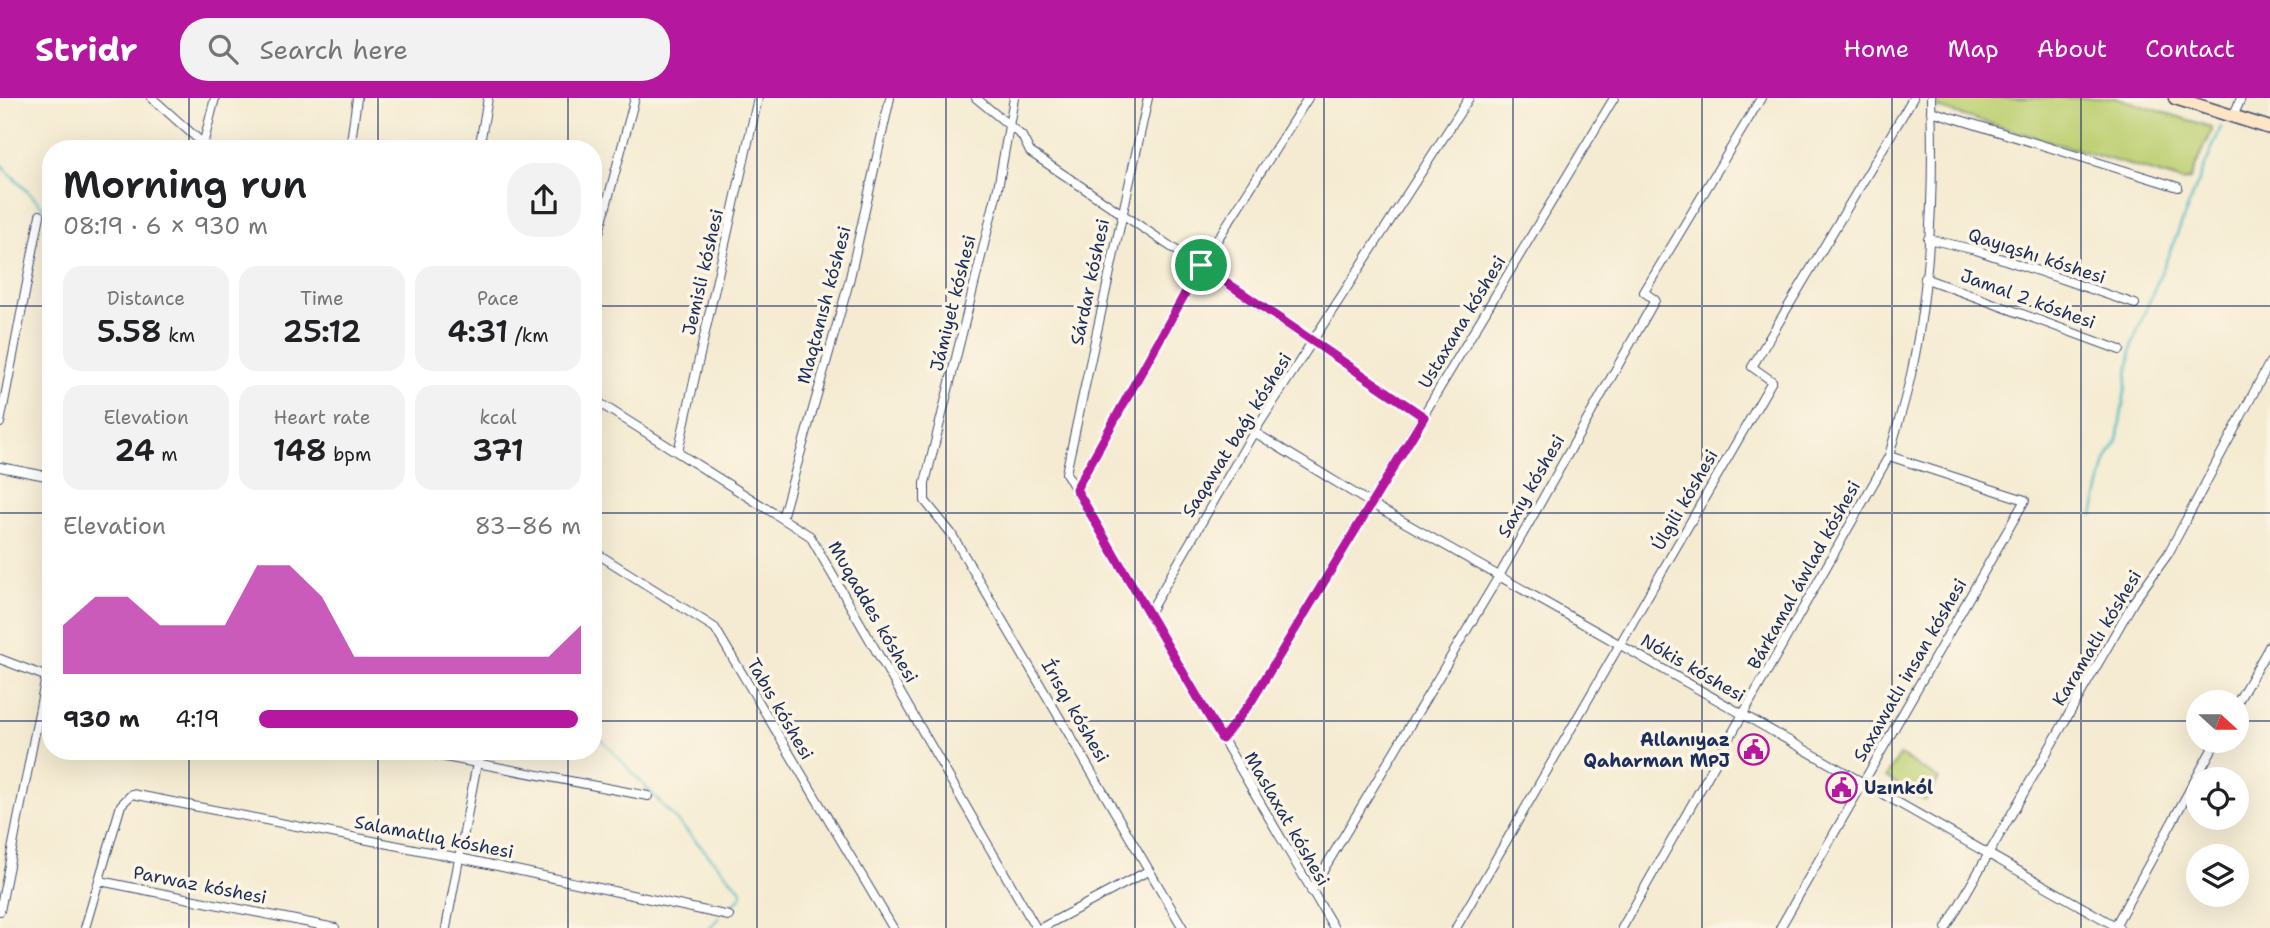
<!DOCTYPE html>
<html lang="en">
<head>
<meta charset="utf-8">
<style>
	body { margin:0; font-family:"Shantell Sans",sans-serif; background:#f2f2f2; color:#202124; height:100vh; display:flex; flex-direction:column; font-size:26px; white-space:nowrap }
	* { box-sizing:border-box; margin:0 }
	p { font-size:23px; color:#757577 }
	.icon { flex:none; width:38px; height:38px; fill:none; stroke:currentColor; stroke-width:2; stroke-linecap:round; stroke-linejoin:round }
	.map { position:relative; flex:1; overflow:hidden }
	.side { position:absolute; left:42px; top:42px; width:560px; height:620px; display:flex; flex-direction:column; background:#fff; border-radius:28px; box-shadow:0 7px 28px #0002 }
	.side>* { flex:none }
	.needle { width:46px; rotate:111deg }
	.buttons { position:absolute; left:2186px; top:592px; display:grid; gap:14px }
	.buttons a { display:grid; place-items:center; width:63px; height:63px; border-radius:50%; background:#fff; box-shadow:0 7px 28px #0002; font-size:35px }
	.pin { position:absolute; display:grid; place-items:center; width:60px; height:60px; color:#fff; margin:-30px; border:4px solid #fff; border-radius:50%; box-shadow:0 2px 7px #0007 }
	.round { display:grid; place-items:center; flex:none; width:74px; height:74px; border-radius:28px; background:#f2f2f2 }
	.headline { display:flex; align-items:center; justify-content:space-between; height:119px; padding:0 21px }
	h1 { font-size:38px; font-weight:600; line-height:52px }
	.figures { display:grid; grid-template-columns:repeat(3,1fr); gap:10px; height:119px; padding:7px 21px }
	.figures div { display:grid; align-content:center; border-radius:18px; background:#f2f2f2; text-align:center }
	.figures b { font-size:30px; font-weight:600 }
	.figures small { font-size:19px; font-weight:400 }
	.figures p { font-size:19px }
	.chart { height:196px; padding:14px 21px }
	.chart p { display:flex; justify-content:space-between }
	.chart svg { width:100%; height:126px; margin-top:7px; fill:#b5179e; opacity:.7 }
	ul { padding:0 21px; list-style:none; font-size:23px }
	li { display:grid; grid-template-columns:112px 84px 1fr; align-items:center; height:52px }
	li i { height:18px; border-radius:9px; background:#b5179e }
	header { display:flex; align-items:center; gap:42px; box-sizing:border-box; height:98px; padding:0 35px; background:#b5179e; color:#fff }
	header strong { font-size:33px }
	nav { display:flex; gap:38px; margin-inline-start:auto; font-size:24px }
	.search { width:490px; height:63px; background:#f2f2f2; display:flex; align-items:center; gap:18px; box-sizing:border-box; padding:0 24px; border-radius:28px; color:#757577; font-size:26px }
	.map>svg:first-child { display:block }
</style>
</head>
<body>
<header>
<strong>Stridr</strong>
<div class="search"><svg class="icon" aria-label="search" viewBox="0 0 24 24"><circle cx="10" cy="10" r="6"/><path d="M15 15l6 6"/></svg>Search here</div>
<nav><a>Home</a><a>Map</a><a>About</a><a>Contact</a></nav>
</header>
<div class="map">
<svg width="2270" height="830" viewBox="0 0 2270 830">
	<rect width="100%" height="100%" fill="#fcf5e5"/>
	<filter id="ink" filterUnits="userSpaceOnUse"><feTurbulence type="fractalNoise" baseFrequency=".0143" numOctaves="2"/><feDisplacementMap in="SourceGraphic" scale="14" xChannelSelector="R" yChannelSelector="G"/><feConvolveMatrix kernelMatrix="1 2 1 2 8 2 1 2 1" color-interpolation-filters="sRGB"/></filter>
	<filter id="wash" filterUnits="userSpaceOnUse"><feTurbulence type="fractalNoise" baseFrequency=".00686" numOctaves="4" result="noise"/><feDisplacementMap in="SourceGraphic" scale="28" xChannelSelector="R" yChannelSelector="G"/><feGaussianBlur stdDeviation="1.57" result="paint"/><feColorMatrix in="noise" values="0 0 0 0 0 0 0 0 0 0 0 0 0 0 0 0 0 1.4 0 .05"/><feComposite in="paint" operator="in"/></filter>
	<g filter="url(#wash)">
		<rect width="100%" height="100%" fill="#f5ebd2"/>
		<g fill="#bed073" stroke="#6c8068" stroke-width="2">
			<polygon points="1938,0 2118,0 2211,29 2212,33 2190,81 2183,83 1947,13 1938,10"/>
			<polygon points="1900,657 1939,681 1925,703 1886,679"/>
		</g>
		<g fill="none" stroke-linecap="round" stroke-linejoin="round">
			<g stroke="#4ab9c0" stroke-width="2.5">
				<polyline points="0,66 51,117"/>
				<polyline points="2093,417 2106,363 2117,343 2133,243 2221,29"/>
				<polyline points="593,632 742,793 741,799 726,813"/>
				<polyline points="710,830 719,820"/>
			</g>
		</g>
	</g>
	<g filter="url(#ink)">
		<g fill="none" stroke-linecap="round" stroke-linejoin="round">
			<defs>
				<g id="street">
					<polyline points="152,0 209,51"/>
					<polyline points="976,0 1022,38 1030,54 1424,319"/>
					<polyline points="1014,0 998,90 925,385 925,403 951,435 1183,830"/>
					<polyline points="1148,0 1066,375 1334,830"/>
					<polyline points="1931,13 2178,89"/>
					<polyline points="2233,19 2241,0"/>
					<polyline points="202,51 215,0"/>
					<polyline points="350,51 357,0"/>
					<polyline points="479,51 488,0"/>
					<polyline points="1928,141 1976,152 2135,206"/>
					<polyline points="593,157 635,0"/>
					<polyline points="1924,180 2120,252"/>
					<polyline points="593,301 810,438 1036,830"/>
					<polyline points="0,325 40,117"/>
					<polyline points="1254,334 1372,406 2119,830"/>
					<polyline points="678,354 758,0"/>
					<polyline points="0,369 51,379"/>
					<polyline points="1076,391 1201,167 1308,0"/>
					<polyline points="782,420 849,184 890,0"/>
					<polyline points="593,453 715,530 893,830"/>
					<polyline points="1149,515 1254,334 1469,0"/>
					<polyline points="0,561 50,580"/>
					<polyline points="2236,607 2270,547"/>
					<polyline points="1222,641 1251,604 1614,0"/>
					<polyline points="414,653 648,698"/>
					<polyline points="100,783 335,830"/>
					<polyline points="1311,793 1499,478 1655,202 1644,194 1761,0"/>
					<polyline points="0,813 46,579"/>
					<polyline points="85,830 121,707 132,696 460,760 729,818"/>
					<polyline points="446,830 477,665"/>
					<polyline points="1041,830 1148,773"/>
					<polyline points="1456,830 1772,283 1752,269 1913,0"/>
					<path d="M1622,830L1889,358C1896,332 1904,307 1910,281C1930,193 1934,90 1931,0"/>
					<polyline points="1780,830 2025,402 1889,358"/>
					<polyline points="1946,830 2134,503 2168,456 2270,264"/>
					<polyline points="2114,830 2217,642"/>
				</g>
				<polyline id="secondary" points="2175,0 2270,30"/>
			</defs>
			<use href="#street" stroke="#3c4b6f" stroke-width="10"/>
			<use href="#secondary" stroke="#3c4b6f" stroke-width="15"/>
			<use href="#street" stroke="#fff" stroke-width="8"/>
			<use href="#secondary" stroke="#ffe4c6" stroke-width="12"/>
		</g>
	</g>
	<g fill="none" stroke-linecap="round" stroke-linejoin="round" filter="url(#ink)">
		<defs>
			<polygon id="route" points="1201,167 1424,319 1251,604 1222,641 1076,391"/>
		</defs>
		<use href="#route" stroke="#fff" stroke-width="14"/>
		<use href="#route" stroke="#b5179e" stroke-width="9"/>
	</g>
	<path fill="none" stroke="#1b2f5e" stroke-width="2" stroke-opacity="0.55" d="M189,0V51M378,0V51M568,0V51M757,0V830M946,0V830M1135,0V830M1324,0V830M1513,0V830M1702,0V830M1892,0V830M2081,0V830M0,208H51M593,208H2270M0,415H51M593,415H2270M0,623H51M593,623H2198M2236,623H2270M189,653V830M378,653V830M568,653V830"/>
	<defs>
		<symbol id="civic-ring" viewBox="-11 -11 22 22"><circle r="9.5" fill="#fcf5e5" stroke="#b5179e" stroke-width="1.5"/><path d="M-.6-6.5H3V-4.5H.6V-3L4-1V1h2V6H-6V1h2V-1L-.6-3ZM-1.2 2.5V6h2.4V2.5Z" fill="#b5179e"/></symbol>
	</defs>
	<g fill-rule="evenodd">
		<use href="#civic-ring" x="1736" y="634" width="35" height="35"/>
		<use href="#civic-ring" x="1824" y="672" width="35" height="35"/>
	</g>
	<g text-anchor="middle" stroke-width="7" stroke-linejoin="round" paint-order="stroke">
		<g font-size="18" fill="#1b2f5e" stroke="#fcf5e5">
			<text transform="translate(2037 158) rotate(18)" y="6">Qayıqshı kóshesi</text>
			<text transform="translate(703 174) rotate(-77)" y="6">Jemisli kóshesi</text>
			<text transform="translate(1090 184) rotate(-78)" y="6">Sárdar kóshesi</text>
			<text transform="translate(2028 201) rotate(20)" y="6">Jamal 2 kóshesi</text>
			<text transform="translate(953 205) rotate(-76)" y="6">Jámiyet kóshesi</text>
			<text transform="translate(824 207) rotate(-75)" y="6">Maqtanısh kóshesi</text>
			<text transform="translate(1462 224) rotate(-59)" y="6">Ustaxana kóshesi</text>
			<text transform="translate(1237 337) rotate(-58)" y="6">Saqawat baǵı kóshesi</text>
			<text transform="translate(1531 388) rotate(-60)" y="6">Saxıy kóshesi</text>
			<text transform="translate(1685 402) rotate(-60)" y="6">Úlgili kóshesi</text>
			<text transform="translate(1804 477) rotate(-61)" y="6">Bárkamal áwlad kóshesi</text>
			<text transform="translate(873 514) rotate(60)" y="6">Muqaddes kóshesi</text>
			<text transform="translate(2097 540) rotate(-59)" y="6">Karamatlı kóshesi</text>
			<text transform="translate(1693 570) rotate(30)" y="6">Nókis kóshesi</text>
			<text transform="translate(1910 572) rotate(-60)" y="6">Saxawatlı insan kóshesi</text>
			<text transform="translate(780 611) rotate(60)" y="6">Tabıs kóshesi</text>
			<text transform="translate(1075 613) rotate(60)" y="6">Írısqı kóshesi</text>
			<text transform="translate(1287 721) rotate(60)" y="6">Maslaxat kóshesi</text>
			<text transform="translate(434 739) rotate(11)" y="6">Salamatlıq kóshesi</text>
			<text transform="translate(200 787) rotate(11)" y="6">Parwaz kóshesi</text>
		</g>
		<g font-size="18" font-weight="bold" fill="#1b2f5e" stroke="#fcf5e5" text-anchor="end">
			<text x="1730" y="648">Allanıyaz<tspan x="1730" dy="21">Qaharman MPJ</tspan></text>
			<text x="1864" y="696" text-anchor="start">Uzınkól</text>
		</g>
	</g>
</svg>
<div class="buttons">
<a><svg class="needle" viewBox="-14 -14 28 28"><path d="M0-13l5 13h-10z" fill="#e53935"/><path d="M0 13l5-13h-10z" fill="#757577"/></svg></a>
<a><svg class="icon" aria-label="locate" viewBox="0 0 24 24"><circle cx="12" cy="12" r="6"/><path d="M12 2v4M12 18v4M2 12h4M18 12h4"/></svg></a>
<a><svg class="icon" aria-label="layers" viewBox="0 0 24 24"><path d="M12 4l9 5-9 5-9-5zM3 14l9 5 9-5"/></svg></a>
</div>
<div class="pin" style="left:1201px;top:167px;background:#1e9e55"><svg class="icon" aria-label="arrive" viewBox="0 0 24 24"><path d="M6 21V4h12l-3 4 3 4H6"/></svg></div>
<section class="side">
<div class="headline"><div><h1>Morning run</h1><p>08:19 · 6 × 930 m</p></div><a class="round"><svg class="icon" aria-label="share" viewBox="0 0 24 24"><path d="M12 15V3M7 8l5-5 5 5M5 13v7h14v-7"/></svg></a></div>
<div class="figures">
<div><p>Distance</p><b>5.58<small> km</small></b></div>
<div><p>Time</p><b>25:12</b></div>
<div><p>Pace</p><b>4:31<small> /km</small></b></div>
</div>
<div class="figures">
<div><p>Elevation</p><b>24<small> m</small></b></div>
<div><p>Heart rate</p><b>148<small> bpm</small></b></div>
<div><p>kcal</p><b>371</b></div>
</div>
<div class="chart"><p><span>Elevation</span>83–86 m</p>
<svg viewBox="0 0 160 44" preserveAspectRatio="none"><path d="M0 44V27L10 17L20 17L30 27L40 27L50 27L60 6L70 6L80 17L90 38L100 38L110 38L120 38L130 38L140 38L150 38L160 27V44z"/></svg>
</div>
<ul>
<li><b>930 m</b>4:19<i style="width:99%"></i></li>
</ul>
</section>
</div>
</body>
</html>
